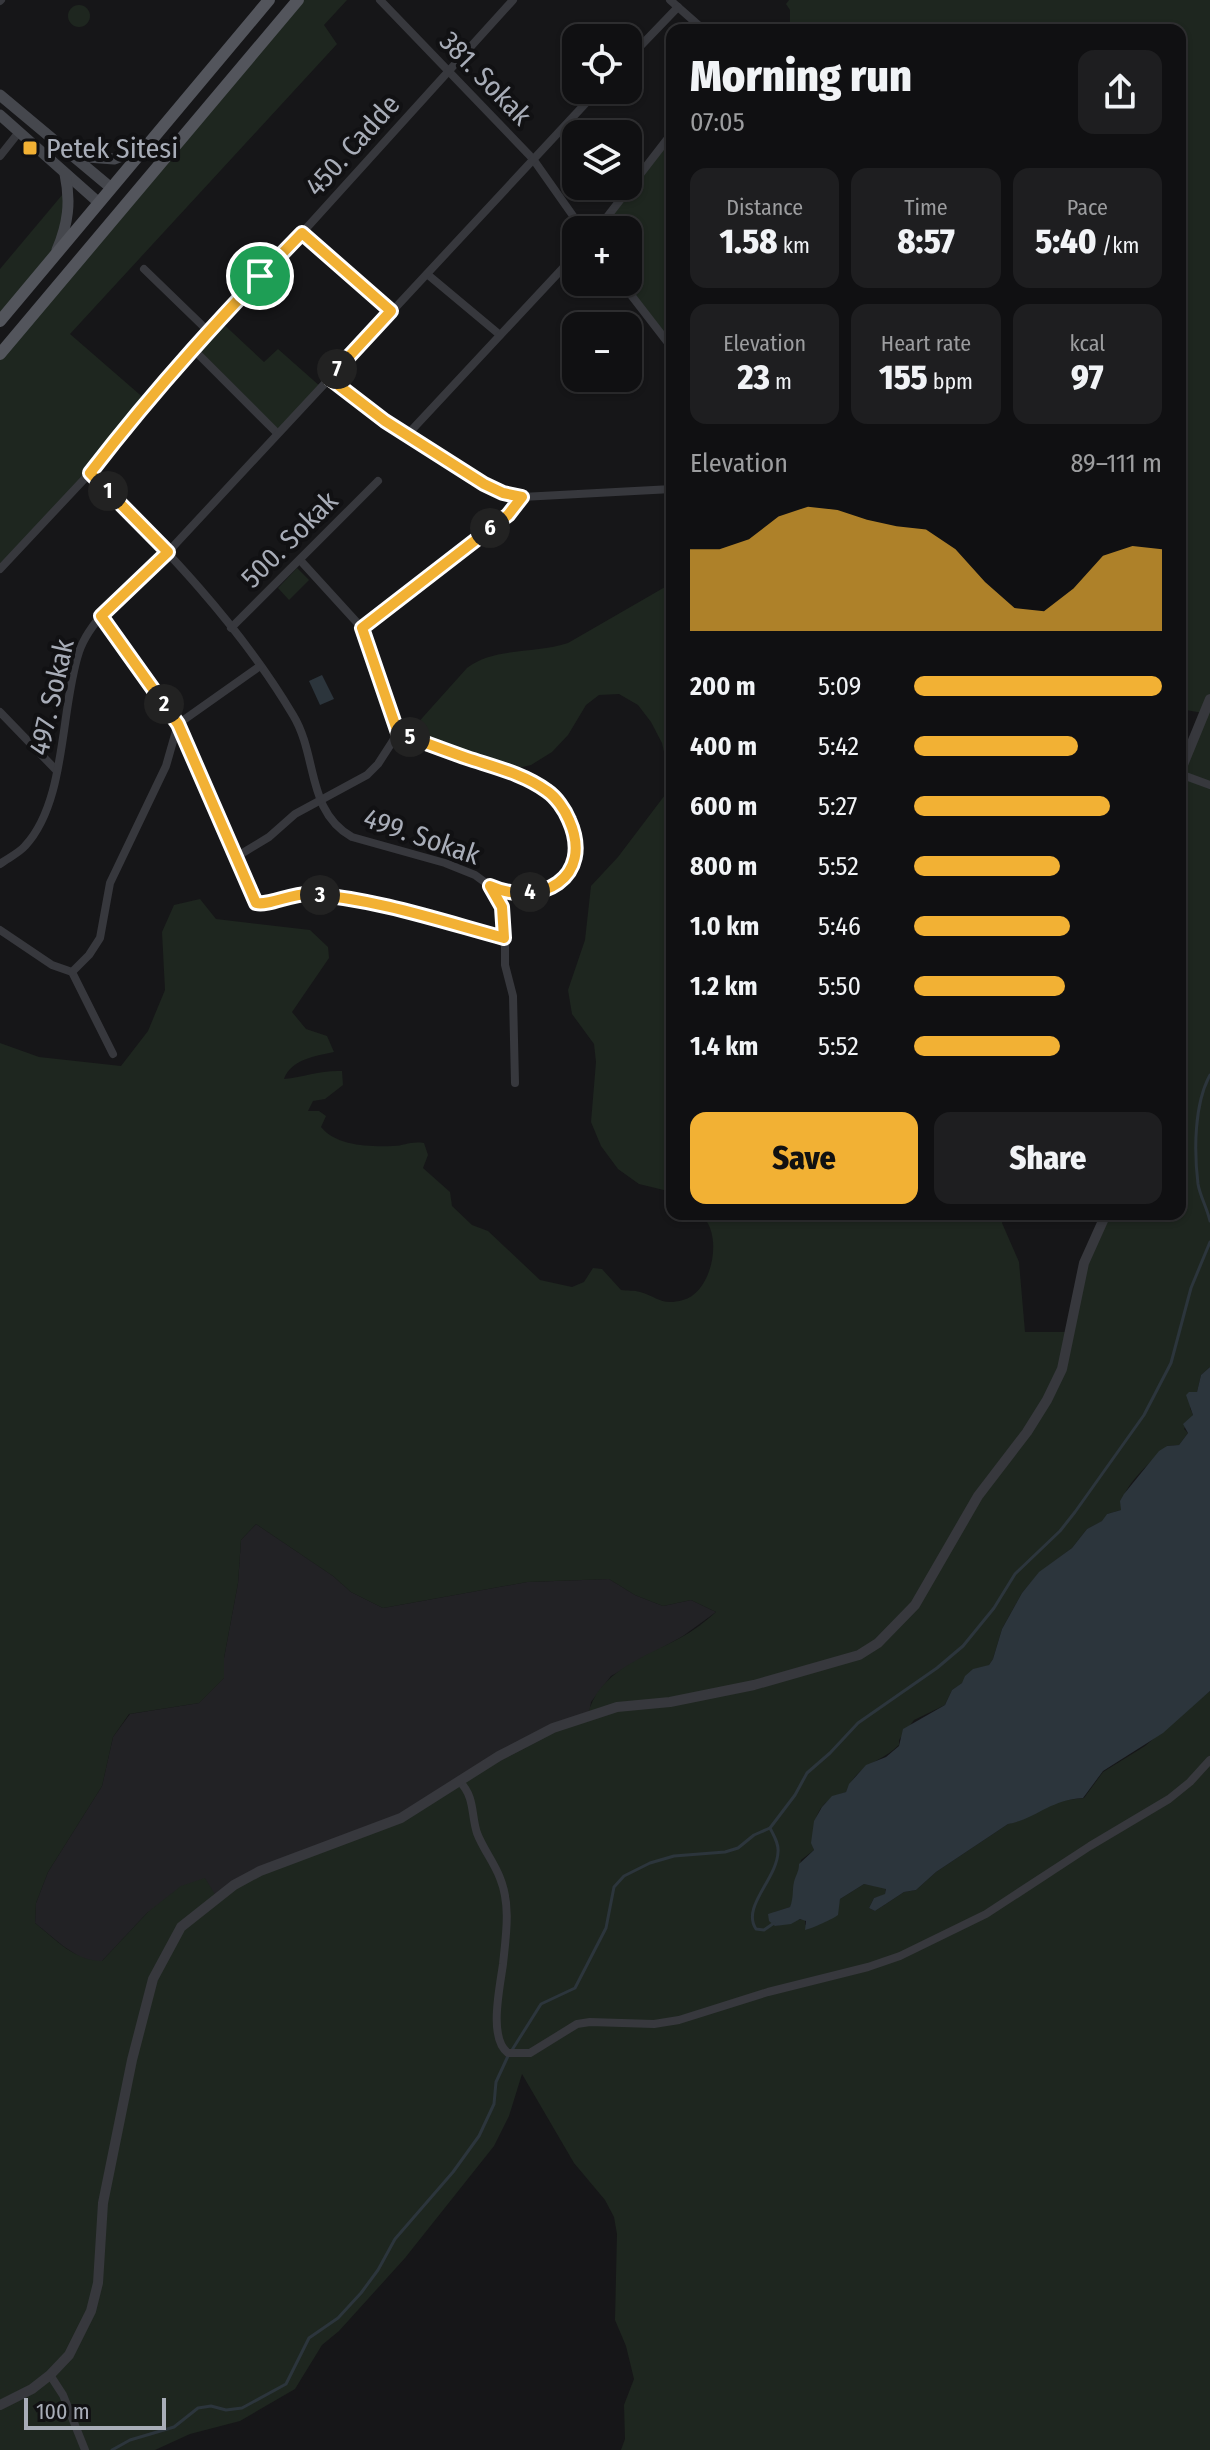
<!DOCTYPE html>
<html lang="en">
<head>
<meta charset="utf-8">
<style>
	body { margin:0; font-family:"Fira Sans Condensed",sans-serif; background:#1e1e20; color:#f1f3f6; height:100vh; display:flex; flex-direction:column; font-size:30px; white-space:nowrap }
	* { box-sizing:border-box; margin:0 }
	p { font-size:26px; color:#9c9d9f }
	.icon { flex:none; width:44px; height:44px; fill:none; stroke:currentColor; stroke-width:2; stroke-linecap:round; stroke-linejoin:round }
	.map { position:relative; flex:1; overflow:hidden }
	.side { position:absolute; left:666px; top:24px; width:520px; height:1196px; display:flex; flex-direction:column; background:#101012; border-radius:16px; box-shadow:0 2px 6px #0004,0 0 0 2px #303032 }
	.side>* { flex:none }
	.tools { position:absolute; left:562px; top:24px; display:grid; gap:16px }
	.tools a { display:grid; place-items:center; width:80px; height:80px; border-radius:16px; background:#101012; box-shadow:0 2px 6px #0004,0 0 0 2px #303032; font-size:40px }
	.scale { position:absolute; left:24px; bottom:20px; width:142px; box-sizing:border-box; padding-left:8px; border:4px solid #a8adb8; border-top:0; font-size:22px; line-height:28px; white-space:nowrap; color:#a8adb8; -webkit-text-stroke:6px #111113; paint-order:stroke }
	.pin { position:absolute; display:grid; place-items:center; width:68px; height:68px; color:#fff; margin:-34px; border:4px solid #fff; border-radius:50%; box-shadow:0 2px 8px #0007 }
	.km { position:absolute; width:40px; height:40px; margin:-20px; border-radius:50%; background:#222; color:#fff; font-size:22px; line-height:40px; text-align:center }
	.round { display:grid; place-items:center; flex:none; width:84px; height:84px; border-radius:16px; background:#1e1e20 }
	.headline { display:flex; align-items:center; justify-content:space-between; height:136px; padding:0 24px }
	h1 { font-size:44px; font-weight:800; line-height:60px }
	.metrics { display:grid; grid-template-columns:repeat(3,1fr); gap:12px; height:136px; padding:8px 24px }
	.metrics div { display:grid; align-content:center; border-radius:16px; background:#1e1e20; text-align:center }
	.metrics b { font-size:34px; font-weight:800 }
	.metrics small { font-size:22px; font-weight:400 }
	.metrics p { font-size:22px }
	.chart { height:224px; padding:16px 24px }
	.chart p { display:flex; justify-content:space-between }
	.chart svg { width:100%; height:144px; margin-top:8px; fill:#f2b134; opacity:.7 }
	.button { display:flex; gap:16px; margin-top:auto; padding:16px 24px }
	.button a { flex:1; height:92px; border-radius:16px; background:#f2b134; color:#111; font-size:32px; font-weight:800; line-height:92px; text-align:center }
	.button a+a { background:#1e1e20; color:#f1f3f6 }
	ul { padding:0 24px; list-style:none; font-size:26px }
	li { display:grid; grid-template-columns:128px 96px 1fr; align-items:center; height:60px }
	li i { height:20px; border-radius:10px; background:#f2b134 }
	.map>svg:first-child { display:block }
</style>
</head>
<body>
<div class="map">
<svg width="1210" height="2450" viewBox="0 0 1210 2450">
	<rect width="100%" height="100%" fill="#161618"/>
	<polygon fill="#222225" points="256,1524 333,1576 351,1592 383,1608 527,1582 609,1579 635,1595 663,1606 691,1600 716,1612 683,1636 611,1676 591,1702 589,1715 401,1818 216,1896 148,1912 102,1961 86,1961 63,1946 35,1923 36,1903 48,1872 102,1786 113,1737 130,1714 199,1703 224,1678 224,1658 238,1583 241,1540"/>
	<g fill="#1e261f" fill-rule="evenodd">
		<polygon points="298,0 347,0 324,25 337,44 70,334 146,400 90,473 0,569 0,354"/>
		<path d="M789,0H1210V1367L1201,1375L1197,1392L1191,1394L1190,1408L1193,1415L1184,1429L1188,1433L1179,1445L1167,1446C1152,1462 1120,1486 1121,1510L1107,1514L1103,1521L1087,1529L1072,1548L1039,1573L1022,1593L1002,1629L993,1659L989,1665L952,1690L945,1705L914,1720L899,1740V1745C879,1764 858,1763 846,1792C826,1798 815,1810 814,1831C813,1839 811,1842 814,1850L801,1860L794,1898L790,1907L775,1912V1926C783,1924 798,1919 805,1919V1925C821,1920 836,1917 840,1899L864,1884L886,1888L885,1895L874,1898L869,1908L875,1911L904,1892L916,1890L936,1872L1008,1824L1021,1820L1059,1801L1084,1798L1103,1772L1145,1746L1210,1691V2450H621L625,2439L624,2405L634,2379L626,2346L615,2320L617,2234L614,2217L605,2200L574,2163L522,2074L509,2116L494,2146L405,2258L339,2331L322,2345L295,2389L240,2421L190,2434L155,2450H0V1043L39,1057L121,1066L148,1031L165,990L162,932L174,905L200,899L216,919L310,930L328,947L329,958L292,1012L306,1029L327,1036L334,1052C316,1056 291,1059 284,1079C304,1077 321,1070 342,1071L343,1085L325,1099L313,1101L308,1111H319L326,1116L321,1127C336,1146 370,1147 393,1146C405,1146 409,1141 424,1143L428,1155L423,1168L450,1192L452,1206L472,1225L488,1231L540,1280L572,1287L584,1282L593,1268L602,1269L621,1290C627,1291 635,1290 640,1292C658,1297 661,1306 683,1300C712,1293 725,1233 700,1214H1005L1002,1223L1019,1262L1025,1332H1071L1076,1299L1106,1214H1180V772L1203,713L1180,709V30H790V10L786,4ZM256,1524L333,1576L351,1592L383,1608L527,1582L609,1579L635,1595L663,1606L691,1600L716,1612C705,1622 693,1631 680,1638C645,1657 597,1672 588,1715L460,1782L401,1818L260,1871L216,1896L205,1878L181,1886L148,1912L102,1961C75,1961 56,1940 35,1923L36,1903L48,1872L102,1786L113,1737L129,1714L199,1703L224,1678V1658L238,1583L241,1540Z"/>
		<circle cx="79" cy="16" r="11"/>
		<polygon points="672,133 672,348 621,282 628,282 628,230 597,230"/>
		<polygon points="68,188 54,257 0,321 0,269"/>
		<polygon points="218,319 264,362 278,349 321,387 277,433 192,348"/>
		<polygon points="297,568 309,580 289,600 278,588"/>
		<path d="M672,583V1192L639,1184L618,1169L601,1146L591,1122L596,1062L594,1044L572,1014L568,990L585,940L591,886L618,857L668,791V769L662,743L651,722L638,705L619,694L599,695L586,705L568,735L552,752L531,765L505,771L406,736L467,668C494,647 536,654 568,643Z"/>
	</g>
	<g fill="#2c353c">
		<polygon points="322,675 334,699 320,705 309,681"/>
		<path d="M1210,1367V1691L1163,1733L1103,1771L1083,1798C1049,1800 1036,1819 1008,1824L936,1872L916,1890L904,1892L875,1911L869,1908L874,1898L885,1894L886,1889L864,1884L840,1899L838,1915C833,1919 813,1928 805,1930L806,1921L800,1919L791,1924L775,1926L769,1921L768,1914L790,1907C794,1897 792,1890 794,1882C796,1874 799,1872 799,1864L814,1850L811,1843L814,1821L822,1807L832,1796L846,1792L849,1784L866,1765L886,1757L899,1746L903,1729L945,1705L952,1690L962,1683L965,1676L973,1669L989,1665L993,1659L1002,1629L1022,1593L1039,1572L1072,1548L1087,1529L1102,1521L1107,1514L1121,1510L1120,1501L1124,1494L1159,1451L1167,1446L1179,1445L1188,1433L1183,1424L1193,1415L1186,1395L1189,1392H1197L1201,1375Z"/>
	</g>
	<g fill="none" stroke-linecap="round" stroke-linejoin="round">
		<g stroke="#2c353c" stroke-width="3">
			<path d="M1210,1075C1194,1104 1194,1151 1198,1184C1200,1196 1207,1208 1210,1221"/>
			<path d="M770,1828C774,1836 779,1844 778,1852C777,1879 741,1907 756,1929L764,1930L774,1923"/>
			<polyline points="512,2050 541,2004 575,1988 606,1928 614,1887 624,1876 650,1863 674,1856 725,1852 738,1848 754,1835 770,1828 795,1795 807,1773 830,1753 858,1723 937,1668 963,1646 994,1608 1015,1574 1060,1531 1075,1512 1144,1415 1171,1363 1191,1288 1210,1242"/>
			<polyline points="112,2450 130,2440 174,2427 198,2408 211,2406 226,2410 242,2408 286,2384 309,2338 338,2318 361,2293 378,2270 395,2239 453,2172 479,2136 494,2104 496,2082 508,2056"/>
		</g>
		<g stroke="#37383d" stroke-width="8">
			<polyline points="380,0 533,159 583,230"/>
			<polyline points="670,0 704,30"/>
			<polyline points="0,1 1,0"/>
			<polyline points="628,59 678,7"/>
			<polyline points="0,156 19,132"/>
			<polyline points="597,230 672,133"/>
			<polyline points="302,233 391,311"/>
			<polyline points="144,269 207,330"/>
			<polyline points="427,274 500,335"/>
			<polyline points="621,282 672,348"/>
			<polyline points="192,348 277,433"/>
			<polyline points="329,378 385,421 503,493 522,497 672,489"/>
			<polyline points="408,434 576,254"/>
			<path d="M90,473C164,547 239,624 293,715C318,756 306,811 352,837L445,863L475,875L490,886L502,907L505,925V965L513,996L515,1083"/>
			<polyline points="300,560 362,628 398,733"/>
			<polyline points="0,569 90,473 146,400 207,330 302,233 513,0"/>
			<polyline points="101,616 178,724 236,857 269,837 295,814 367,775 378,764 398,733"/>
			<polyline points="231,628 378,481"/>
			<polyline points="362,628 508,515 522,497"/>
			<polyline points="0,712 57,771"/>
			<path d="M398,733C431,745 531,773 552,795C604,850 562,916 491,887"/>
			<polyline points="1180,774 1210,785"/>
			<path d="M236,857L256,903C269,906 292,893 310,894C376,899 441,921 504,938"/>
			<path d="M0,864C8,858 19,853 25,846C67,801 60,709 79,652C91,615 140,579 168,552L598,90"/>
			<polyline points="0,930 52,965 72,972 113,1054"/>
			<polyline points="72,972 89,955 100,938 110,883 166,766 178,724 260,666"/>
			<path d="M460,1782C475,1797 471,1815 477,1833C483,1849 494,1862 500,1878C511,1905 506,1935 503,1964C500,1987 488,2038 508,2053H530L577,2024L590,2022L654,2024L679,2020L768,1992L868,1967L900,1956L986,1914L1090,1846L1169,1799L1190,1782L1210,1760"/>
			<polyline points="50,2375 63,2395 85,2450"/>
		</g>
		<g stroke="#37383d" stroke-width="10">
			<polyline points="1180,772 1210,699"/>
			<polyline points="0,2405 32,2389 50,2375 69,2355 91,2311 98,2283 103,2203 132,2060 153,1979 181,1927 234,1885 260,1871 401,1818 499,1756 553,1728 617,1707 670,1702 754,1685 859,1655 878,1643 915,1605 978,1496 1027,1432 1047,1400 1062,1369 1084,1263 1106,1214"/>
		</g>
		<g stroke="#45474d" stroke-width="11">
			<polyline points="0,95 110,187"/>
			<polyline points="0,115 98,202"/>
			<polyline points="74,156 114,159 143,148"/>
			<path d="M57,250C68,224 71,202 65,174"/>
		</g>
		<g stroke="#53555c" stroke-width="12">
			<polyline points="0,321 269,0"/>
			<polyline points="0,354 298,0"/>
		</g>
	</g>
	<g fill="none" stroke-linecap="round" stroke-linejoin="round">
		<defs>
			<path id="route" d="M302,233L391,311L329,378L385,421L484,484L503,493L522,497L508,515L362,628L398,733C421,741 444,750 467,758C494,767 524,774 547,791C556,797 565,810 569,820C595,878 540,908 490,886L502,907L504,938C441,921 376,899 310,894C292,893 269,906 256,903L178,724L101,616L168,552L90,473C157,386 226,311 302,233Z"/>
		</defs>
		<use href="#route" stroke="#fff" stroke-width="16"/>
		<use href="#route" stroke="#f2b134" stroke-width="10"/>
	</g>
	<rect fill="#f2b134" stroke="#111113" stroke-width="3" x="22" y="140" width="16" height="16" rx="4"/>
	<g text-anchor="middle" stroke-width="8" stroke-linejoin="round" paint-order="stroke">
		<g font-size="28" fill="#a8adb8" stroke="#111113">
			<text transform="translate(486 78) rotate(46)" y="10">381. Sokak</text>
			<text transform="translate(352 145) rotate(-48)" y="10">450. Cadde</text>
			<text transform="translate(289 539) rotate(-45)" y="10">500. Sokak</text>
			<text transform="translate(51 697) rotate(-77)" y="10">497. Sokak</text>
			<text transform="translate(422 836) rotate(19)" y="10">499. Sokak</text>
		</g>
		<g font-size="28" fill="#a8adb8" stroke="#111113" text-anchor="start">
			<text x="46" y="158">Petek Sitesi</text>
		</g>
	</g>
</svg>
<div class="tools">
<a><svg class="icon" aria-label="locate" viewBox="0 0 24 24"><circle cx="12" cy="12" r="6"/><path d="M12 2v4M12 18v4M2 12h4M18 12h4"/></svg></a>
<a><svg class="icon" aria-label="layers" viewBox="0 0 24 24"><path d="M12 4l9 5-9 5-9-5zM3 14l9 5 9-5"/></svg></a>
<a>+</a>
<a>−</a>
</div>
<div class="scale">100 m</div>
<div class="pin" style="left:260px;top:276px;background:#1e9e55"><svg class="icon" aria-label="arrive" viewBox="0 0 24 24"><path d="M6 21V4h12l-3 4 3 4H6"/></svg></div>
<b class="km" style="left:108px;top:491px">1</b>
<b class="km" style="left:164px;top:704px">2</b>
<b class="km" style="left:320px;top:895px">3</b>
<b class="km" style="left:530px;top:892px">4</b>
<b class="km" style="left:410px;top:737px">5</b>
<b class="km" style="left:490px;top:528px">6</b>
<b class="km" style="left:337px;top:369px">7</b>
<section class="side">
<div class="headline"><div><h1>Morning run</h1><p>07:05</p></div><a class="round"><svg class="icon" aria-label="share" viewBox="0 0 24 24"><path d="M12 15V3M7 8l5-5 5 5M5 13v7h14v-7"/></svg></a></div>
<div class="metrics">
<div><p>Distance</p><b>1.58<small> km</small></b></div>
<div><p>Time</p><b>8:57</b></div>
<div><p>Pace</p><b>5:40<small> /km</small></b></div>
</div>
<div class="metrics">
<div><p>Elevation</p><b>23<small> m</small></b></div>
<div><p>Heart rate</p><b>155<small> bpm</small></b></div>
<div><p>kcal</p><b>97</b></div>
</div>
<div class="chart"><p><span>Elevation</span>89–111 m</p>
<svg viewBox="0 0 160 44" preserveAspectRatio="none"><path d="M0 44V19L10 19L20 16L30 9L40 6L50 7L60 10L70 12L80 13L90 19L100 29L110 37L120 38L130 31L140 21L150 18L160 19V44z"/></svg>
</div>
<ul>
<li><b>200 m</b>5:09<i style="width:100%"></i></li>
<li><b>400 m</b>5:42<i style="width:66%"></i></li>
<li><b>600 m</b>5:27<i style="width:79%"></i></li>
<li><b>800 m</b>5:52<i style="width:59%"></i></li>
<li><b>1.0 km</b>5:46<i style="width:63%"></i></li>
<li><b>1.2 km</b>5:50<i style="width:61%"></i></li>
<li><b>1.4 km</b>5:52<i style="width:59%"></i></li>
</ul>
<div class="button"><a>Save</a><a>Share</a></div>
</section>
</div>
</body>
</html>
